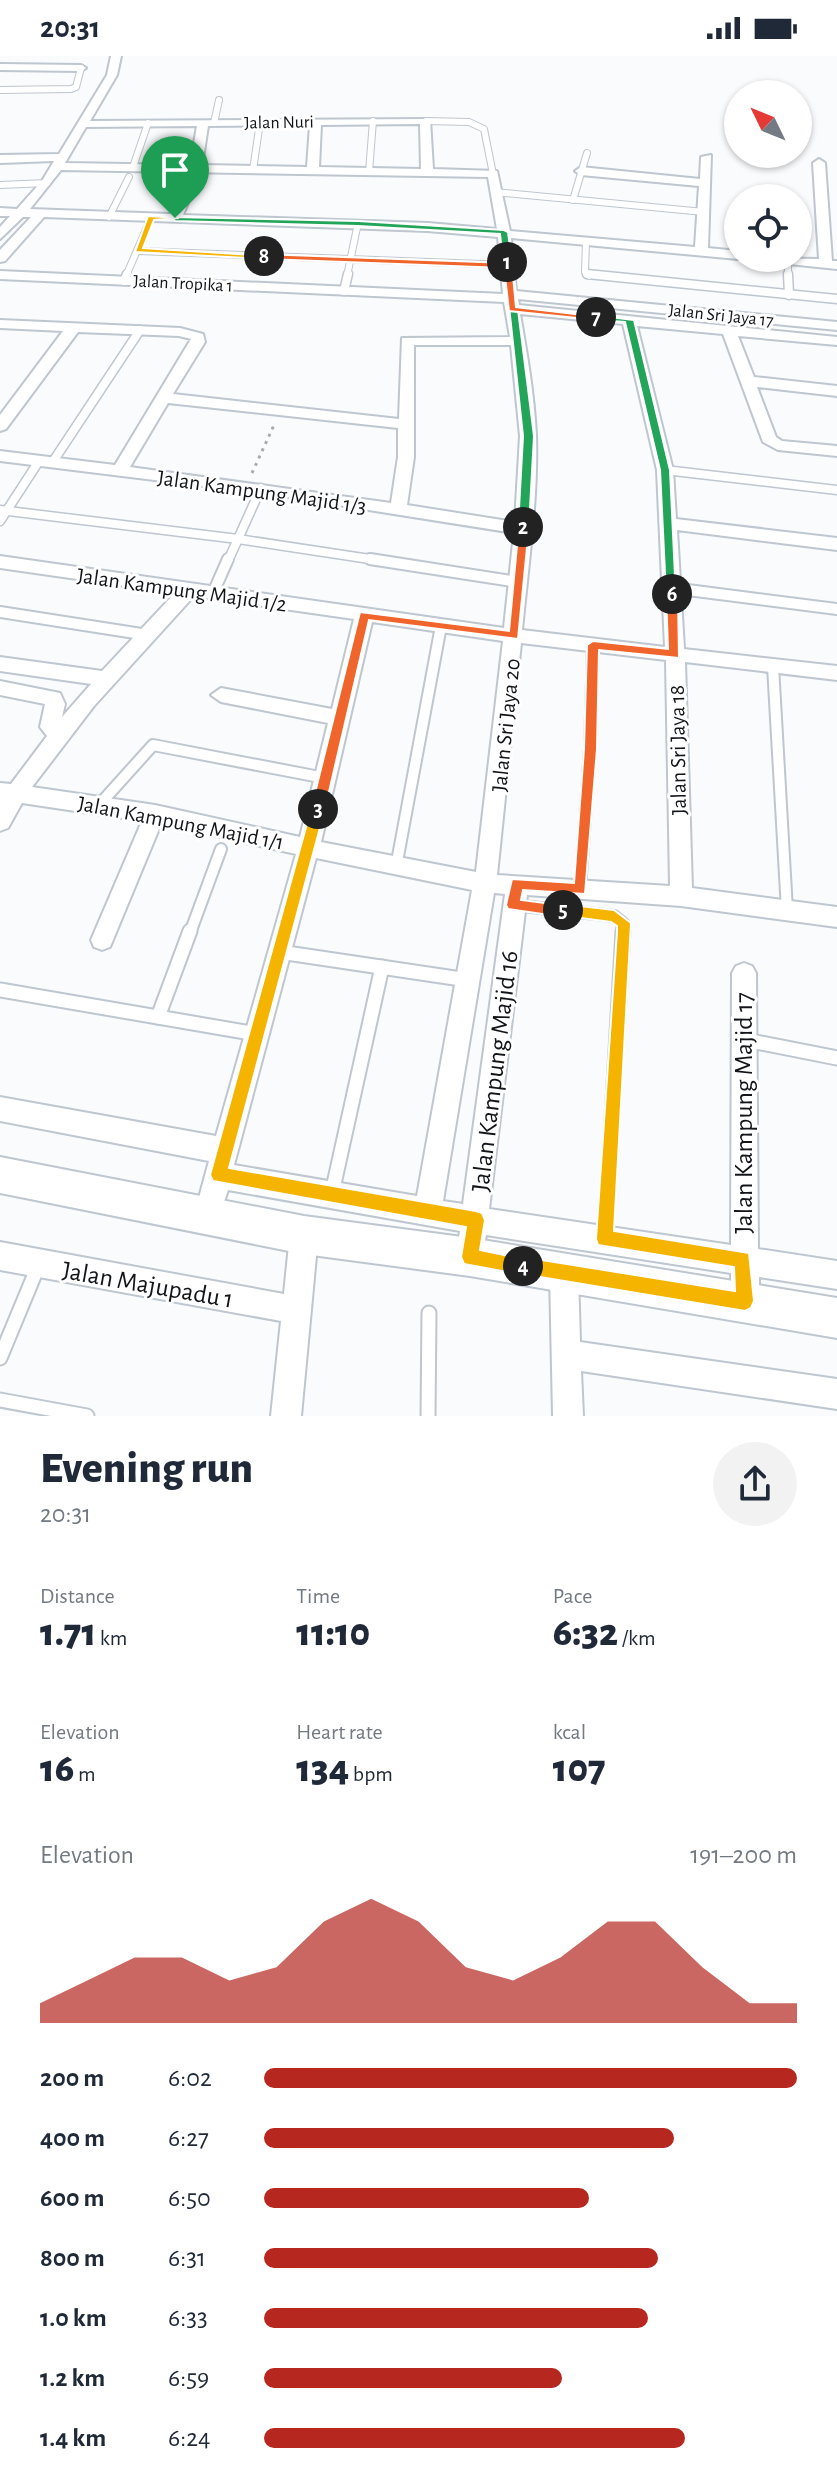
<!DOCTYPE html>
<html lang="en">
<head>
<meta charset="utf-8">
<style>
	body { margin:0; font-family:"Alegreya Sans",sans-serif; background:#f2f2f3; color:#1f2937; height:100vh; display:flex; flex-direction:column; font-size:30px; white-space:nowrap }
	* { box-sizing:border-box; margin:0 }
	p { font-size:26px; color:#747a83 }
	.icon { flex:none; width:44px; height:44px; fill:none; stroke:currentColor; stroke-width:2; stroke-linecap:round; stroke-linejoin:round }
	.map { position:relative; height:1360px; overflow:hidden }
	.panel { display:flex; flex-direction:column; background:#fff; flex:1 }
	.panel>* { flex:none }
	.needle { width:52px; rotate:313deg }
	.fabs { position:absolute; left:724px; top:24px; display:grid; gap:16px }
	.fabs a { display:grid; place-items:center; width:88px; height:88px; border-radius:50%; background:#fff; box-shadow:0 2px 6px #0004; font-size:40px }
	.pin { position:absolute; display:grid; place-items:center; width:68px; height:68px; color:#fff; margin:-82px -34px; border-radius:50% 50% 50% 0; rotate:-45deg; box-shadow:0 0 8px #0007 }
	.pin .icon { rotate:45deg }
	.km { position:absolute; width:40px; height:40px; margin:-20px; border-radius:50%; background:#222; color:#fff; font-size:22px; line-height:40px; text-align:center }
	.round { display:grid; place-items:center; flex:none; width:84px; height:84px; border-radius:42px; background:#f2f2f3 }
	.summary { display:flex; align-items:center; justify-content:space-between; height:136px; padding:0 40px }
	h1 { font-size:44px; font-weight:800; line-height:60px }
	.stats { display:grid; grid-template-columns:repeat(3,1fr); gap:12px; height:136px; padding:8px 40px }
	.stats div { display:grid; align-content:center }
	.stats b { font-size:40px; font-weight:800 }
	.stats small { font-size:22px; font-weight:400 }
	.stats p { font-size:22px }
	.chart { height:224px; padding:16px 40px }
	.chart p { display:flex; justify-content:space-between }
	.chart svg { width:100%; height:144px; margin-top:8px; fill:#b62720; opacity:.7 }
	ul { padding:0 40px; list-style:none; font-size:26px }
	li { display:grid; grid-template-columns:128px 96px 1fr; align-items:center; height:60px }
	li i { height:20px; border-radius:10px; background:#b62720 }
	.status { display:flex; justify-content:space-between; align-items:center; height:56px; padding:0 40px; background:#fff; direction:ltr }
	.status svg { height:22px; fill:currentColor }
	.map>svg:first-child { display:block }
</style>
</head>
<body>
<div class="status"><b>20:31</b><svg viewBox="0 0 49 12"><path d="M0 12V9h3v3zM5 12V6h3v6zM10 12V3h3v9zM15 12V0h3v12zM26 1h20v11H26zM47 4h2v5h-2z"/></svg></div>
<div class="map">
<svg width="837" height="1360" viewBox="0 0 837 1360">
	<rect width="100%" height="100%" fill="#fafbfd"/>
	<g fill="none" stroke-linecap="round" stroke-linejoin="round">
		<defs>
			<g id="lane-far3">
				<polyline points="0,34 71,33 76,31 81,12"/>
				<polyline points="426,65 469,66 484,73 493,118"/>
				<polyline points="214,67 219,44"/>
				<polyline points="133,111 148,67"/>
				<polyline points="253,114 260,66"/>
				<polyline points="369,116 373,65"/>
				<polyline points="0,129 47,127"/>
				<polyline points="494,136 704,156"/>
				<polyline points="573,144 587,97"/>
				<polyline points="109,161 129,121"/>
				<polyline points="586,185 585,216 589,220"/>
				<polyline points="138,195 508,209"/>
				<polyline points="788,204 788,220"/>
				<polyline points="126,220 151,162"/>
				<polyline points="347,220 358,167"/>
			</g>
			<g id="lane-far2">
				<polyline points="587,218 837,243"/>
				<polyline points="788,218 789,239"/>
				<polyline points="124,225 127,218"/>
				<polyline points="344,235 348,218"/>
				<polyline points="52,407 140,274"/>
				<polyline points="665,414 837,434"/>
				<polyline points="0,454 238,483 383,505"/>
				<polyline points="0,465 39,405"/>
				<polyline points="228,505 261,432"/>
			</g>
			<g id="lane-far1">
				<polyline points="370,503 518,526"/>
				<polyline points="672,532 837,553"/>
				<polyline points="213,537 228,503"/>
				<polyline points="0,556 148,579"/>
				<polyline points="773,610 787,854"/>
				<polyline points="99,749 153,689 325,722"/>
				<polyline points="396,811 441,570"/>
				<polyline points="580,833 590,693 593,589"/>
				<polyline points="513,849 614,860 623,867 622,877"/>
				<polyline points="190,877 221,793"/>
			</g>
			<g id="lane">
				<polyline points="280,896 468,924"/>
				<polyline points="0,934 257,978"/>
				<polyline points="158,961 190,875"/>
				<polyline points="746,984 837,1002"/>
				<polyline points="332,1137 382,911"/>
				<polyline points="605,1181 623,875"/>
				<polyline points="0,1302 39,1208"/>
				<polyline points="0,1344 87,1360"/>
				<polyline points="428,1360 429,1257"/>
			</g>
			<g id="street">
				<path d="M111,0H121L117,19L90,65L430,63L433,113L497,115L510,175L695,191L699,130L581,119L575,115L581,111L700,123L701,101L711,99L708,192L738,195V202H742L738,203L511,182L516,235L837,266V274L518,243L519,249L837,281V289L738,280L754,321L837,330V340L757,331L776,381L782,385L837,390V400L778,394L763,386L723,278L637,270L673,414L676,463L837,482V494L677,474L684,593L837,610V624L685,606L692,832L837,851V871L681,850L527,839L489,1153L731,1189L732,917L736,910L744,907L752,910L756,917L758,1193L837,1205V1233L759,1221V1245L755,1255L745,1259L735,1255L731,1245V1217L486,1179L480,1211L470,1215L460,1211L456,1201L460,1175L228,1134L216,1169L207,1173L198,1169L194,1160L209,1105L0,1065V1041L216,1080L296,798L161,768L110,891L102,894L94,891L91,884L142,765L22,747L8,772L0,775V727L11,728L47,680L40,671L45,648L0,639V625L60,637L65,648L62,661L91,628L0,615V601L102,615L175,537L0,512V500L504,572L514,477L261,437L0,405V395L115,409L191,283L179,280L78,276L6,373L0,375V359L63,275L0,272V264L180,272L203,278L205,286L173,338L399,363L402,282L510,281L504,246L0,223V215L503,238L498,181L428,175L44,161L5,205L0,206V194L31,161H23L0,183V171L10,160H0V152L17,153L42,125L54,105L0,107V99L59,98L107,19ZM420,68L421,113L319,111L321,69ZM310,69L307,111L202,109L208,70ZM197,70L190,109L65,107L86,71ZM61,114L488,121L497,173L428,167L183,159L198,122L192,118L186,122L170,158L30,153ZM520,258L623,268L657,414L665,591L522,574C528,510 538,444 536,379C534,338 527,298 520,258ZM414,289H511L520,380L515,466L407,449L414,401ZM168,347L398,372V401L391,447L130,411ZM194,540L354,563L332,653L221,632L211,639L221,646L328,667L300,781L155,749L32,731L94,650ZM372,566L503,585L476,816L321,786ZM521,587L666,604L670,830L497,819ZM316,802L472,834L417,1140L234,1109ZM494,837L505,838L463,1148L443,1145Z"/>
				<polygon points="0,8 81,9 86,12 81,15 0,14"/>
				<polygon points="819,103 825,107 832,205 837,205 837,213 760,205 758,202 819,203 813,107"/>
				<polygon points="304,1165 314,1169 318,1179 301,1360 271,1360 281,1265 0,1214 0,1186 284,1238 290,1179 294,1169"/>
				<polygon points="564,1203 574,1207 578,1217 580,1286 837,1323 837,1353 581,1315 583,1360 553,1360 550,1217 554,1207"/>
			</g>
			<polygon id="secondary" points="0,1101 304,1160 470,1182 837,1242 837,1282 470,1220 304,1198 0,1137"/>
		</defs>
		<use href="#lane-far3" stroke="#bec6cf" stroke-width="8"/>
		<use href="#lane-far2" stroke="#bec6cf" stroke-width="11"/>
		<use href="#lane-far1" stroke="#bec6cf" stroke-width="14"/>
		<use href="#lane" stroke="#bec6cf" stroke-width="17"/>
		<use href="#street" stroke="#bec6cf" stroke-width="4"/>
		<use href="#secondary" stroke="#bec6cf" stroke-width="4"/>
		<polyline stroke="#a9abad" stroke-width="3" stroke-dasharray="3 5" stroke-linecap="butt" points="252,417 275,367"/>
		<use href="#lane-far3" stroke="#fff" stroke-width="6"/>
		<use href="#lane-far2" stroke="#fff" stroke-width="8"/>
		<use href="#lane-far1" stroke="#fff" stroke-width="10"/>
		<use href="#lane" stroke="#fff" stroke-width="13"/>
		<use href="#street" fill="#fff" fill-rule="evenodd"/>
		<use href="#secondary" fill="#fff" fill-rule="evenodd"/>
	</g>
	<polygon fill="#22a559" stroke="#fff" stroke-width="2" points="172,161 358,165 504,174 508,176 512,206 507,209 503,206 500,178 358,170 175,165"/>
	<polygon fill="#22a559" stroke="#fff" stroke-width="2" points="504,204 512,206 534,380 529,471 523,474 518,471 523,380"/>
	<polygon fill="#f0652b" stroke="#fff" stroke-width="2" points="519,468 529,471 518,583 369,564 325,753 318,758 313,757 311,753 360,556 509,575"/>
	<polygon fill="#f5b400" stroke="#fff" stroke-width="2" points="318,747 325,753 229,1112 476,1155 482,1157 485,1164 480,1194 529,1204 532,1210 529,1217 523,1219 464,1208 461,1201 466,1171 213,1125 210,1119 311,753"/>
	<polygon fill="#f5b400" stroke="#fff" stroke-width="2" points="563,848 614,854 631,867 614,1175 749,1197 754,1245 751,1252 745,1255 516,1217 514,1210 516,1204 523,1201 735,1235 734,1211 598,1189 596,1183 617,876 617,870 611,866 558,859 558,850"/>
	<polygon fill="#f0652b" stroke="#fff" stroke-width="2" points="672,534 678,538 679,602 599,594 597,693 585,838 523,834 521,844 568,850 568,859 563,861 508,853 506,849 512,823 574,827 584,693 587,589 593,585 668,593 666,538"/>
	<polygon fill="#22a559" stroke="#fff" stroke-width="2" points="593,259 634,264 670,414 676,541 666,538 660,414 625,266 596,264"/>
	<polygon fill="#f0652b" stroke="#fff" stroke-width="2" points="261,198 508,207 512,209 516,251 601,261 596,264 509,255 504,212 264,203"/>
	<polygon fill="#f5b400" stroke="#fff" stroke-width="2" points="148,160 179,162 154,164 143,192 269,200 264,203 135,196"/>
	<g text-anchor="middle" stroke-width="6" stroke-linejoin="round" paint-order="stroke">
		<g font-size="18" fill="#131519" stroke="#fff">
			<text transform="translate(279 66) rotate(-1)" y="6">Jalan Nuri</text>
			<text transform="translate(183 227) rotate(3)" y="6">Jalan Tropika 1</text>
			<text transform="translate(721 259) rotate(6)" y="6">Jalan Sri Jaya 17</text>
		</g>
		<g font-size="22" fill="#131519" stroke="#fff">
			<text transform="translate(262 435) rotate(8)" y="8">Jalan Kampung Majid 1/3</text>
			<text transform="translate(182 533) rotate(8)" y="8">Jalan Kampung Majid 1/2</text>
			<text transform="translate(505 669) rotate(-84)" y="8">Jalan Sri Jaya 20</text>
			<text transform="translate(677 694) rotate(-91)" y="8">Jalan Sri Jaya 18</text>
			<text transform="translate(181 766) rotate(11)" y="8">Jalan Kampung Majid 1/1</text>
		</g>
		<g font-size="26" fill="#131519" stroke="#fff">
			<text transform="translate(494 1015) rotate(-83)" y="9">Jalan Kampung Majid 16</text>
			<text transform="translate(743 1057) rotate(-90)" y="9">Jalan Kampung Majid 17</text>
			<text transform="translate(148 1228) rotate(10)" y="9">Jalan Majupadu 1</text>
		</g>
	</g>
</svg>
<div class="fabs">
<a><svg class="needle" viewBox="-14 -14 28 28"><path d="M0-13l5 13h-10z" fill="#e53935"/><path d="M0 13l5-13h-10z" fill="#747a83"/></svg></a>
<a><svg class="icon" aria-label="locate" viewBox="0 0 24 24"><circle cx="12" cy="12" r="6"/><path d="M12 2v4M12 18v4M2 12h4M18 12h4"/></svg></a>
</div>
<div class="pin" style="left:175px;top:162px;background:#1e9e55"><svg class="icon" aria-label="arrive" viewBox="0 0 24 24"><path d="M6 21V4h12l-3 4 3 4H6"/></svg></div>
<b class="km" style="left:507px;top:206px">1</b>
<b class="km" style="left:523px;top:471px">2</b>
<b class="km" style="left:318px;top:753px">3</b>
<b class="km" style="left:523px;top:1210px">4</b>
<b class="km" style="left:563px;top:854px">5</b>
<b class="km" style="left:672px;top:538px">6</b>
<b class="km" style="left:596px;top:261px">7</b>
<b class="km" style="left:264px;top:200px">8</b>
</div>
<section class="panel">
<div class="summary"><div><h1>Evening run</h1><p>20:31</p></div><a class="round"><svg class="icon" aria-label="share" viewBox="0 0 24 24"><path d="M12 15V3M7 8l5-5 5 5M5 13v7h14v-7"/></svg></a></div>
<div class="stats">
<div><p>Distance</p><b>1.71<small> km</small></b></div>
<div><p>Time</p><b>11:10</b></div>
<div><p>Pace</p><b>6:32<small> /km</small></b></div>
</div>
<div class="stats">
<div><p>Elevation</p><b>16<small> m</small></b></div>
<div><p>Heart rate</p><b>134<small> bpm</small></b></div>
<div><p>kcal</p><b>107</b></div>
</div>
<div class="chart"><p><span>Elevation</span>191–200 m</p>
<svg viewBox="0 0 160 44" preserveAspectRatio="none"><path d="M0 44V38L10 31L20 24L30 24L40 31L50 27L60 13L70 6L80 13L90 27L100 31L110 24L120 13L130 13L140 27L150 38L160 38V44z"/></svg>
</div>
<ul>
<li><b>200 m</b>6:02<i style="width:100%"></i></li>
<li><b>400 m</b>6:27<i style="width:77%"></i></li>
<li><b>600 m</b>6:50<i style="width:61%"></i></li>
<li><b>800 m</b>6:31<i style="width:74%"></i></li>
<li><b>1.0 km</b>6:33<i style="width:72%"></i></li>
<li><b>1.2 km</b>6:59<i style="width:56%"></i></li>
<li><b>1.4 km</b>6:24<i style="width:79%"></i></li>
</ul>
</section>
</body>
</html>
